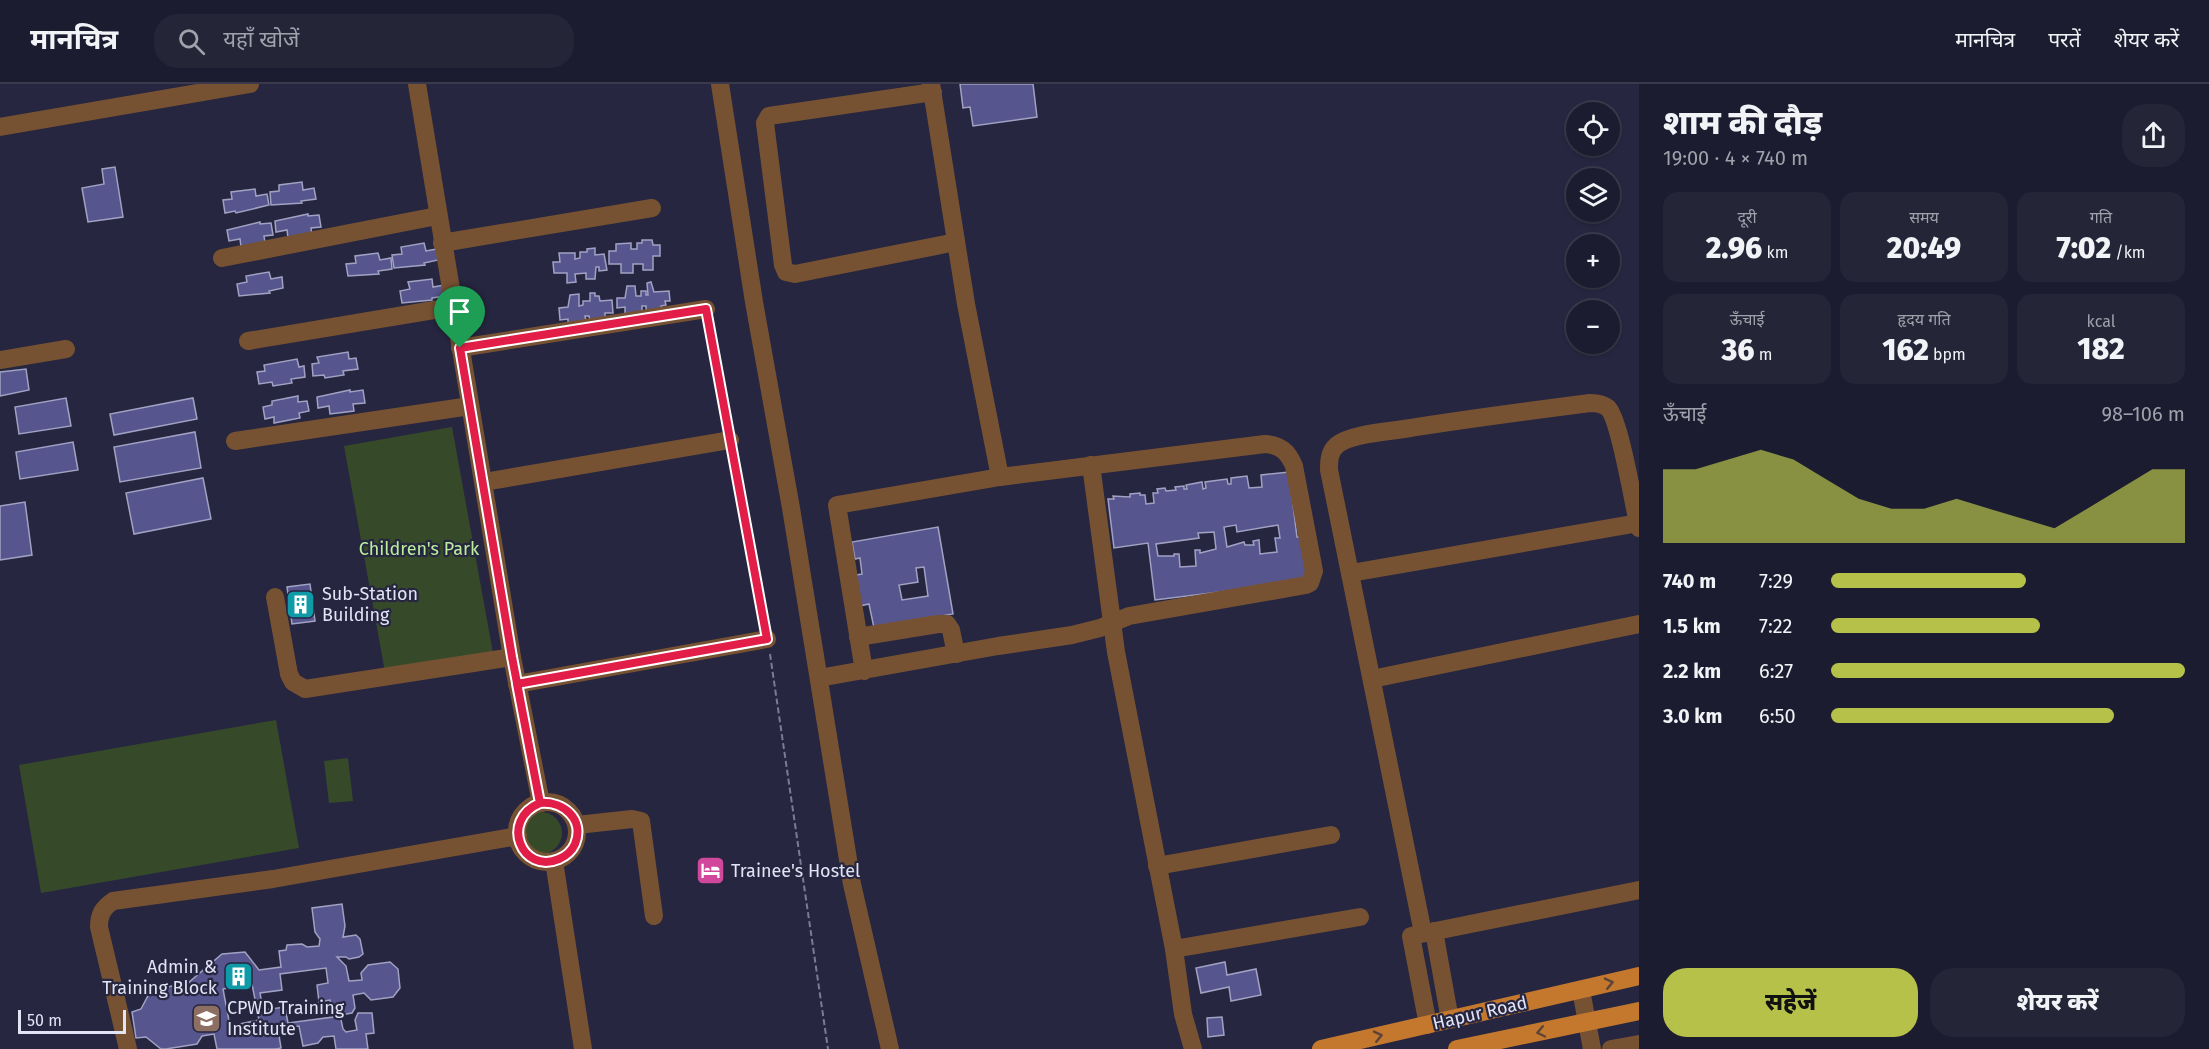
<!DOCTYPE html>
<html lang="hi">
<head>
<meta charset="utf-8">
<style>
	body { margin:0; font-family:"Fira Sans","Noto Sans Devanagari",sans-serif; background:#252538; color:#f1f3f6; height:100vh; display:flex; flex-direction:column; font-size:22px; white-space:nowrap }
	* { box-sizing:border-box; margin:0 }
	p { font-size:20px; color:#a0a1ab }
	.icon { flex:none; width:33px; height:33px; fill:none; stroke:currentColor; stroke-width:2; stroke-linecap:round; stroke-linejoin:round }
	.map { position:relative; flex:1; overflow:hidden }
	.panel { display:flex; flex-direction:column; background:#1c1c30; width:570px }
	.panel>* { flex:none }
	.buttons { position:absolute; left:1566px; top:18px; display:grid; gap:12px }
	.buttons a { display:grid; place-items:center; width:54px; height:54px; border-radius:50%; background:#1c1c30; box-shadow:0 2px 4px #0004,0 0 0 2px #3a3a4c; font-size:30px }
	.scale { position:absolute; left:18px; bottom:15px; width:108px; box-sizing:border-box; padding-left:6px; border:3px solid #e2e3f5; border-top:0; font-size:16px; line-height:21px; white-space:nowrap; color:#e2e3f5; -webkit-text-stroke:4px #262640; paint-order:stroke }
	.pin { position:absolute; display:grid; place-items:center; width:51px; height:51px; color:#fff; margin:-62px -26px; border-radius:50% 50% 50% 0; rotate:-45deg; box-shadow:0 0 6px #0007 }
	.pin .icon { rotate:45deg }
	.round { display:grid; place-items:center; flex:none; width:63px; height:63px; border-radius:24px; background:#252538 }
	.headline { display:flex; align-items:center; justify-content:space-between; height:102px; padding:0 24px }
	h1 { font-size:33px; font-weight:800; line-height:45px }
	.figures { display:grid; grid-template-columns:repeat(3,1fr); gap:9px; height:102px; padding:6px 24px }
	.figures div { display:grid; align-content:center; border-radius:15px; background:#252538; text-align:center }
	.figures b { font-size:30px; font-weight:800 }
	.figures small { font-size:16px; font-weight:400 }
	.figures p { font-size:16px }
	.chart { height:168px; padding:12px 24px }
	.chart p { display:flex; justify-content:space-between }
	.chart svg { width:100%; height:108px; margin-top:6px; fill:#b6c149; opacity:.7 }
	.cta { display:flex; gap:12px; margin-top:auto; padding:12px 24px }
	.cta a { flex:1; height:69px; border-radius:24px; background:#b6c149; color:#111; font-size:24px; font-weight:800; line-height:69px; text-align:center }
	.cta a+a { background:#252538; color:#f1f3f6 }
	ul { padding:0 24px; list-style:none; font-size:20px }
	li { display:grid; grid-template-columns:96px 72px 1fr; align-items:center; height:45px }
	li i { height:15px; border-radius:8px; background:#b6c149 }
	header { display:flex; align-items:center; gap:36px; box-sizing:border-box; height:84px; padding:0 30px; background:#1c1c30; border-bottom:2px solid #3a3a4c }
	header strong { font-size:28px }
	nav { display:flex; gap:33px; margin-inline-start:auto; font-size:21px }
	.search { width:420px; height:54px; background:#252538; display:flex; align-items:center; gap:15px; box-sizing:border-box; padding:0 21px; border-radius:24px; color:#a0a1ab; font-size:22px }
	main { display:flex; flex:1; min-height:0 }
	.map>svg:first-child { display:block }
</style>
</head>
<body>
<header>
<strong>मानचित्र</strong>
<div class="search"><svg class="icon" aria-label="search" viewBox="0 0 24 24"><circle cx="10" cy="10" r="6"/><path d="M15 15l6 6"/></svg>यहाँ खोजें</div>
<nav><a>मानचित्र</a><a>परतें</a><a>शेयर करें</a></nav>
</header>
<main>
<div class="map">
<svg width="1639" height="965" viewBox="0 0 1639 965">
	<rect width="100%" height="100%" fill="#262640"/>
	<g fill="#364a2a">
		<polygon points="452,343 493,569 385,588 344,362"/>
		<polygon points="276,636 299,764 41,809 19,681"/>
		<polygon points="348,674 353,717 329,719 324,677"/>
		<circle cx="541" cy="749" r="21"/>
	</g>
	<g fill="#57558e" stroke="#a1a2c3" stroke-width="1.5" fill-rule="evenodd">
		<polygon points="960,0 1033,0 1037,33 973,42 970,23 963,24"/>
		<polygon points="115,83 123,133 88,138 82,104 104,100 102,85"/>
		<polygon points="302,98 303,106 314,104 316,115 301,117 302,119 271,121 270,108 279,107 279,101"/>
		<polygon points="255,105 256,112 267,110 269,121 236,129 235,127 225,129 223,116 232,115 231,108"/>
		<polygon points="308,130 308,132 319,131 321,143 311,144 312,151 288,154 287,146 276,148 275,137"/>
		<polygon points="260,138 260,140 271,139 273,151 264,152 265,159 241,163 240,155 229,157 227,146"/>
		<polygon points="642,156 652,156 653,161 660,161 660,172 653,172 653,186 643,186 643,180 633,180 633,189 621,189 621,180 609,180 609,167 616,167 616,160 631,159 631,165 637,165 637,159 642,159"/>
		<polygon points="424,159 426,167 437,165 438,176 424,179 425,181 394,184 392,171 402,170 401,163"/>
		<polygon points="595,164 595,171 604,170 607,186 599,187 599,183 596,183 595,195 586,195 586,189 575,190 576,198 567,199 567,189 554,189 553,178 560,178 559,169 575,169 575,175 580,174 580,168 587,168 587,165"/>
		<polygon points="378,169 380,176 391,174 392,185 378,187 379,190 348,192 346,180 356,179 355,172"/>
		<polygon points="269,188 271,195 282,193 283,204 269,207 270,209 239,212 237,200 247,198 246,192"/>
		<polygon points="432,195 433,203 444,201 446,212 432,214 432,216 402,219 400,207 410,205 408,198"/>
		<polygon points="651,198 654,208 669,207 670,217 665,217 666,221 661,222 662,230 646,226 646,222 642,222 642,228 625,233 625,223 617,224 617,214 625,214 627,202 635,202 636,212 641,212 641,207 646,207 646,211 648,211 647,199"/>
		<polygon points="590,209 595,209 595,212 599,212 600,217 612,216 613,229 605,229 605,240 590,237 589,232 585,232 586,237 568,242 568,235 560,236 559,224 568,223 570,211 579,210 579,222 583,221 583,217 590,217"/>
		<polygon points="348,268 349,275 356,274 358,285 343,287 344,291 325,294 324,291 313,292 312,280 319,279 317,273"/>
		<polygon points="297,275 299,283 304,282 305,293 291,295 292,299 273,302 272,298 259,300 257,288 265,287 264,281"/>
		<polygon points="26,285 29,306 0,312 0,288"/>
		<polygon points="350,306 350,308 363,306 365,319 353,320 354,327 330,330 329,322 318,324 317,313"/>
		<polygon points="298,312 298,318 307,317 309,327 299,329 300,334 274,339 274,333 265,335 263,323 272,321 272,317"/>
		<polygon points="66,314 71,342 19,350 15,323"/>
		<polygon points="193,314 197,335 114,351 110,330"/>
		<polygon points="195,348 201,384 120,398 114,363"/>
		<polygon points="73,358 78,386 20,395 16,368"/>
		<path d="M1289,388L1297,453H1303L1309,497L1155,516L1148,459L1114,464L1108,415H1114L1113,412L1130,413V410L1140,409V411H1145L1146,420L1154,419L1153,409H1158L1157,405L1165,404L1166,407L1176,406L1175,403L1184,402V405H1187L1186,401L1202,398L1203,405L1206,404L1205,398L1227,395L1228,400H1231V394L1247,392L1249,404L1262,403L1261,391ZM1236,441L1237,448L1278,441L1280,454H1275L1277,468L1260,470L1259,456L1253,457L1254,461H1245L1244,458L1227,463L1224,443ZM1214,448L1216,465L1200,469V466H1195L1196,482L1180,483L1179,470H1174V472H1158L1156,460L1199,454L1198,449Z"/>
		<polygon points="203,394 211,435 134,450 126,409"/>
		<polygon points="25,418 32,471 0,476 0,422"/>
		<path d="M938,443L953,530L874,544L869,520L855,523L849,492L862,490L860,474L855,475L852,458ZM924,483L928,512L902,516L899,501L918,498L916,484Z"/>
		<polygon points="310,500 315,537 292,540 287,503"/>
		<path d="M342,820L345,842L343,853L356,851L360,855L363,870L359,873L349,875L346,873H337L346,882L349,897L362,896L361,889L368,881L390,878L398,885L400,904L393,913L371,916L364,909L353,911L355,924L352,929L340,931L343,945L346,948L357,946L355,936L358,929H372L374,949L366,950L368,965H336L334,952L323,953L318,959L303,962L299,942L278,945L281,964L276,965H217L214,950L202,952L197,960L166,965H161L146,953L136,954L132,928L141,925L151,906L188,899L222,870L245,868L259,886L281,883L279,867L286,866L287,861L302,860L307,863L319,862L320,855L315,848L312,824ZM326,884L328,899L317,901L319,918L330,916L333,933L288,939L285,923L263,926L260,909L282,906L280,890ZM252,900L259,936L230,942L223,905Z"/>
		<polygon points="1225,878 1227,891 1256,885 1261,911 1231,917 1229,903 1201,909 1196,884"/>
		<polygon points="1222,933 1224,951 1208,953 1207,934"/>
	</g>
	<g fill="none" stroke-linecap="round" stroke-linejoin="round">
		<g stroke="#7b7b91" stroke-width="2" stroke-dasharray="6 3" stroke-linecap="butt">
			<polyline points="709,240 727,340"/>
			<polyline points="733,372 764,538"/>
			<polyline points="770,570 828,965"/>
		</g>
		<g stroke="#775232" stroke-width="18">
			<polyline points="417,0 512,573 541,719"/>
			<polyline points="720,0 754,218 791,424 852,800 890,965"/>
			<polyline points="931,0 966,220 1000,393"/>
			<polyline points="933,8 769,32 765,39 783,181 786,188 795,190 956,158"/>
			<polyline points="0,43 250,0"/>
			<polyline points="442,159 652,124"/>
			<polyline points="222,174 437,132"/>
			<polyline points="248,257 452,223"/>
			<polyline points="460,264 706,225"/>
			<polyline points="0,276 66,265"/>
			<polyline points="235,357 470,322"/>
			<polyline points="1091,381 1116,568 1174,865 1183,930 1193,965"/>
			<polyline points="484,398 730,356"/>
			<polyline points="1351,489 1638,439"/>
			<polyline points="275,513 289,590 293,598 305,605 512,573"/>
			<polyline points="858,553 938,540 947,540 951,546 956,570"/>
			<path d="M819,594L998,562L1072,551L1100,544L1129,532L1306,501L1310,499L1314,487L1294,382C1288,368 1281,361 1265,360L1000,393L837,421L864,587"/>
			<polyline points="1372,595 1639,540"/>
			<polyline points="517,600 767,555"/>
			<circle cx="547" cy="748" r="30"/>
			<polyline points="577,741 632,735 641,737 654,832"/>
			<polyline points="554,777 583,965"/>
			<polyline points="1157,782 1331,751"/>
			<polyline points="1434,847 1450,936"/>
			<path d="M1423,849L1329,386C1329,377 1329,368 1337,361C1351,350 1385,348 1404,345C1466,335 1528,327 1590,319C1596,319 1603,320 1608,324C1620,336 1634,423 1639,444"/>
			<polyline points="1174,865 1360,833"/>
			<polyline points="1581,906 1592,965"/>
			<polyline points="1428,941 1411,852 1639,806"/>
			<path d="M128,965L99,843C99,830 103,824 113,817L273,795L518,752"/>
			<polyline points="1611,965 1639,960"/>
		</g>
		<g stroke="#c4782d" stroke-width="18">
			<polyline points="1321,965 1639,892"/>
			<polyline points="1457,965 1639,927"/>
		</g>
	</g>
	<defs><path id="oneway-chevron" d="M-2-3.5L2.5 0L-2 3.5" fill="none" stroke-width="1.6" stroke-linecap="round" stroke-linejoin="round" transform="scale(1.5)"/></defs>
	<g stroke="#5d4339">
		<use href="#oneway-chevron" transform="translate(1609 899) rotate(-13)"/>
		<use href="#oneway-chevron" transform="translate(1541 948) rotate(168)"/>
		<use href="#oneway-chevron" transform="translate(1378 952) rotate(-13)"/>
	</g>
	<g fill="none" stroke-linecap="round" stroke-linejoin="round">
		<defs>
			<path id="route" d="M460,264L512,573L540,719C499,736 522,791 559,775C566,772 572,767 575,760C585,735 563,717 540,719L517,600L767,555L706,225L460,264"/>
		</defs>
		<use href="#route" stroke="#fff" stroke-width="12"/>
		<use href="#route" stroke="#e11d48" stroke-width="8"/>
	</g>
	<defs>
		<symbol id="building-square" viewBox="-11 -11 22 22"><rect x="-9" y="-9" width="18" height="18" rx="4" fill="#0f9aa8" stroke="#262640"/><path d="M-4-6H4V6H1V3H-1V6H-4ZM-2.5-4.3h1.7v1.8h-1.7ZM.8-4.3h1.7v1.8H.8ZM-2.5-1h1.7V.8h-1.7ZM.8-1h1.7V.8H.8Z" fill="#fff"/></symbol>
		<symbol id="hotel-square" viewBox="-11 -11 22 22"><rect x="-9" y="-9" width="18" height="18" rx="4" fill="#d1479c" stroke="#262640"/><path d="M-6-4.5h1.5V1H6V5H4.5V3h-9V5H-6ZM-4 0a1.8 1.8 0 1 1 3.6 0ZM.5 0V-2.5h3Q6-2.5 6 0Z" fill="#fff"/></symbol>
		<symbol id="university-square" viewBox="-11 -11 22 22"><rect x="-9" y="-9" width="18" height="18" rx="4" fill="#8d6e63" stroke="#262640"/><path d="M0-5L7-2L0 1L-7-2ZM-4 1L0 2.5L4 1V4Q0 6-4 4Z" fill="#fff"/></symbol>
	</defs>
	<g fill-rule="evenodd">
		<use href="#building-square" x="284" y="504" width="33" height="33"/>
		<use href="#hotel-square" x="694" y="770" width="33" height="33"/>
		<use href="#building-square" x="222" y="876" width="33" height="33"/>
		<use href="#university-square" x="190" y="918" width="33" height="33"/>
	</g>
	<g text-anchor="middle" stroke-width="4.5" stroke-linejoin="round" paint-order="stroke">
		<g font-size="18" fill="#baee9b" stroke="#262640">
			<text x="419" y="471">Children's Park</text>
		</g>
		<g font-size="18" fill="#e2e3f5" stroke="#262640" text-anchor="start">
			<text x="322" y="516">Sub-Station<tspan x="322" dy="21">Building</tspan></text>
			<text x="731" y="793">Trainee's Hostel</text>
			<text x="217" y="889" text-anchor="end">Admin &amp;<tspan x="217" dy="21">Training Block</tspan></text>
			<text x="227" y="930">CPWD Training<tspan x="227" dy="21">Institute</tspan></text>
		</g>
		<g font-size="18" fill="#e2e3f5" stroke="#262640">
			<text transform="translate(1480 929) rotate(-13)" y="6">Hapur Road</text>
		</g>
	</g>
</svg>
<div class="buttons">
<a><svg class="icon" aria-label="locate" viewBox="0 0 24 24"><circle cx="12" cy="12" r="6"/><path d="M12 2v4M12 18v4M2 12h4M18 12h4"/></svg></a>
<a><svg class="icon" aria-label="layers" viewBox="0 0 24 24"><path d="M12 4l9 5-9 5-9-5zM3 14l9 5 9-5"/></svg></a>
<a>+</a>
<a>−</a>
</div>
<div class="scale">50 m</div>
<div class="pin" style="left:460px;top:264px;background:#1e9e55"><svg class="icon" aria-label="arrive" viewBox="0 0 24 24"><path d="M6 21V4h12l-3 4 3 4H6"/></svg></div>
</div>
<section class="panel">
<div class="headline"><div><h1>शाम की दौड़</h1><p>19:00 · 4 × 740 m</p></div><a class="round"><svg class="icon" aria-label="share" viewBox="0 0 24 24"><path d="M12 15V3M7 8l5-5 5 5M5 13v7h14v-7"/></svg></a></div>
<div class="figures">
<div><p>दूरी</p><b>2.96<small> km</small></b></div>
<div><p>समय</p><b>20:49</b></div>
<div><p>गति</p><b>7:02<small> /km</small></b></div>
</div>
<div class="figures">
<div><p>ऊँचाई</p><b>36<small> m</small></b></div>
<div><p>हृदय गति</p><b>162<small> bpm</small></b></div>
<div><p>kcal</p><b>182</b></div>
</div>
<div class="chart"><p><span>ऊँचाई</span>98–106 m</p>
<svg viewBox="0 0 160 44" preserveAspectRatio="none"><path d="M0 44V14L10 14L20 10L30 6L40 10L50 18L60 26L70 30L80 30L90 26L100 30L110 34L120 38L130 30L140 22L150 14L160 14V44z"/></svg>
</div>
<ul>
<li><b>740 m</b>7:29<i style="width:55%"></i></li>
<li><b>1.5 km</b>7:22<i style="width:59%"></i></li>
<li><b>2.2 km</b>6:27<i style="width:100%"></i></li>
<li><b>3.0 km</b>6:50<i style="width:80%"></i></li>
</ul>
<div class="cta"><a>सहेजें</a><a>शेयर करें</a></div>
</section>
</main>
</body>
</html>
